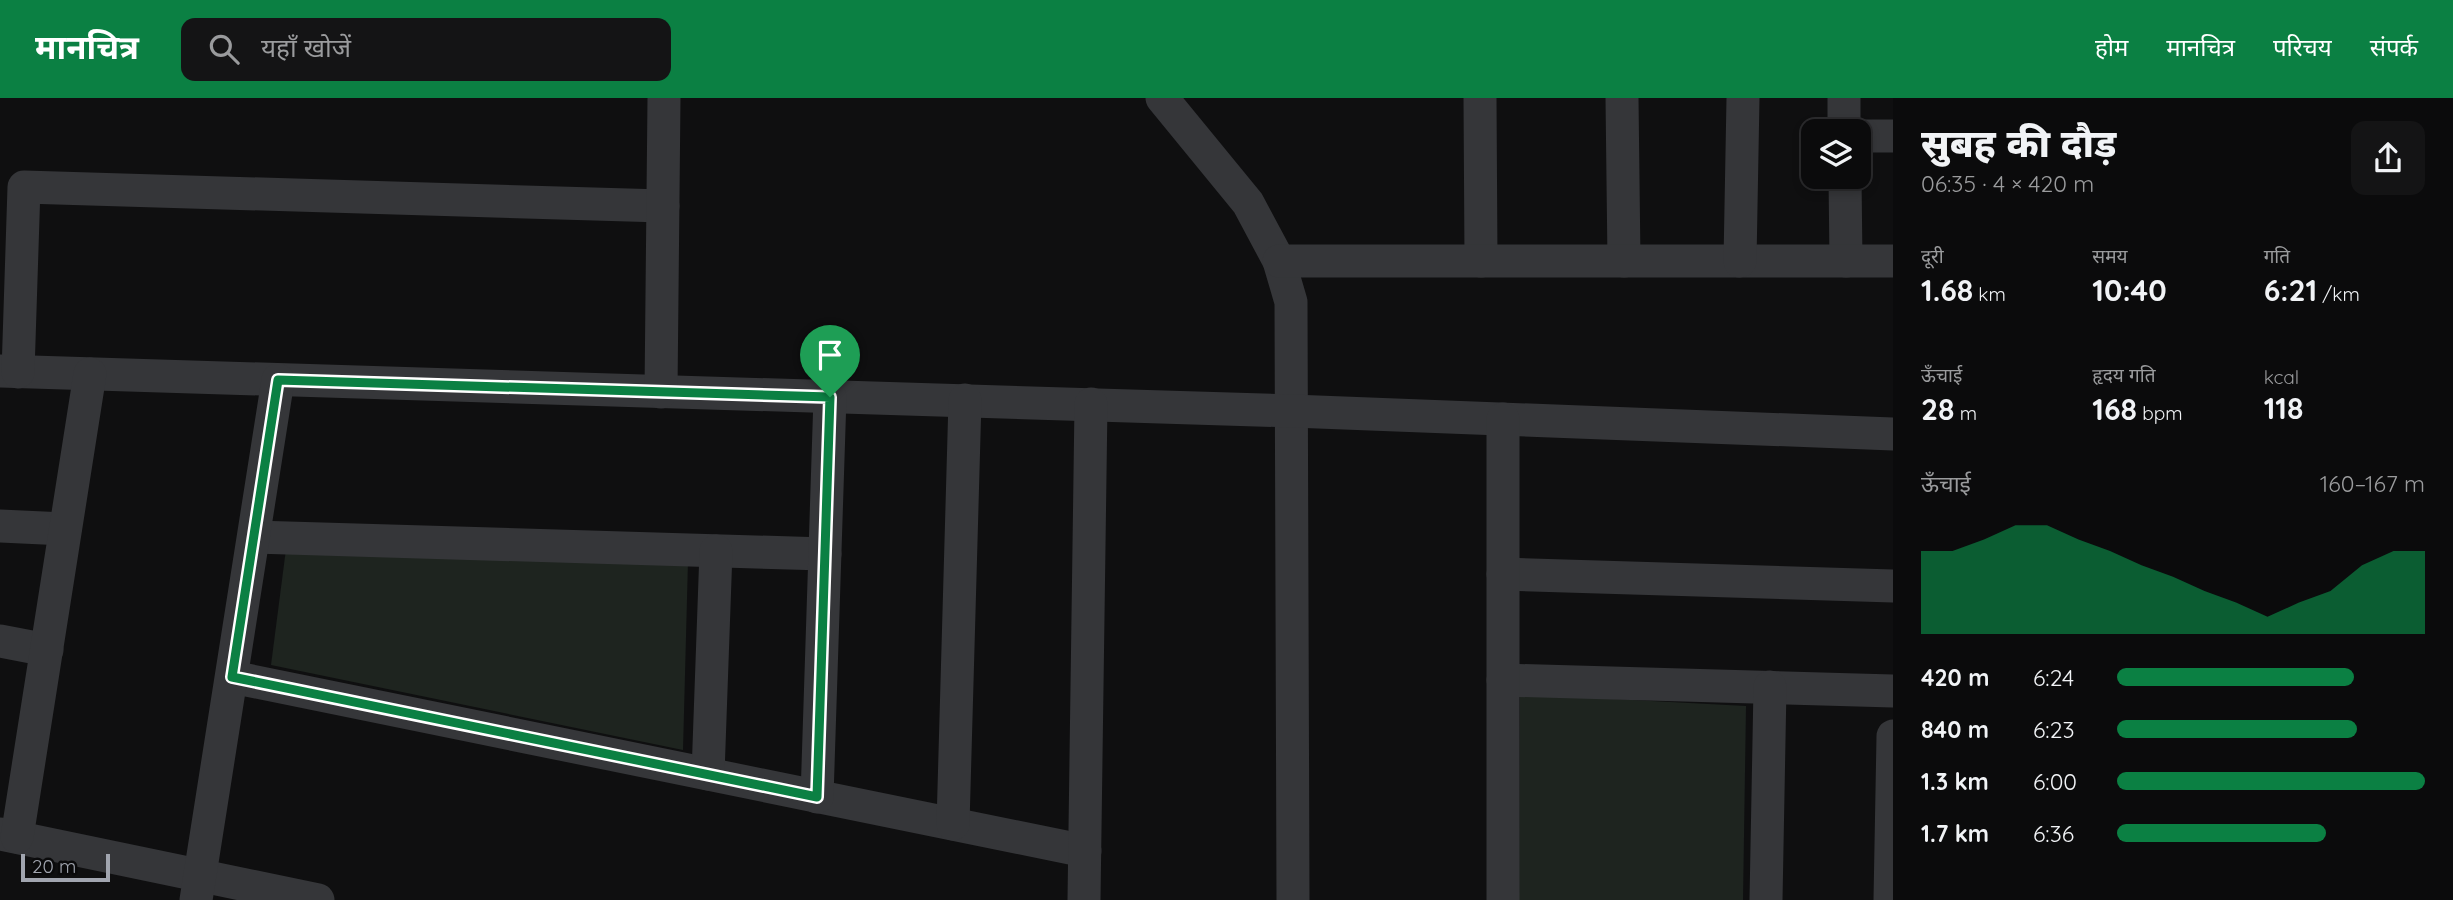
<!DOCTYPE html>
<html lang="hi">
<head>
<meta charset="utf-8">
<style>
	body { margin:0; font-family:Quicksand,"Noto Sans Devanagari",sans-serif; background:#141415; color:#f1f3f6; height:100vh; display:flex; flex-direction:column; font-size:26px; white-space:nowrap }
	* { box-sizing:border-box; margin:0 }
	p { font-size:23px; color:#9a9b9d }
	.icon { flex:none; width:38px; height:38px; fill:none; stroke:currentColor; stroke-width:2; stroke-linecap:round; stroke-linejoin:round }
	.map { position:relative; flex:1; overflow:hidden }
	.side { display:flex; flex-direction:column; background:#0b0b0c; width:560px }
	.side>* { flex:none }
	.controls { position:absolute; left:1801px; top:21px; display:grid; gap:14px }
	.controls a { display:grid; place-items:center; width:70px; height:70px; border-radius:14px; background:#0b0b0c; box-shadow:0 4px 10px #0003,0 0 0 2px #2b2b2d; font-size:35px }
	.scale { position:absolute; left:21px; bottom:18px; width:89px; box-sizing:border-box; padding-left:7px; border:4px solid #a1a5af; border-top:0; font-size:19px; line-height:24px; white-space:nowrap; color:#a1a5af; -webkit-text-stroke:5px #0a0a0b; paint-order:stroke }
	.pin { position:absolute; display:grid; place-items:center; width:60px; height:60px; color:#fff; margin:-72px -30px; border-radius:50% 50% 50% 0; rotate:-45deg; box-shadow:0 0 7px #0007 }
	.pin .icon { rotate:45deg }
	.round { display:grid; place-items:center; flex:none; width:74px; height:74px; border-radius:14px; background:#141415 }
	.headline { display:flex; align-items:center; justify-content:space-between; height:119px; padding:0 28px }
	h1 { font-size:38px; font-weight:800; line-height:52px }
	.stats { display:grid; grid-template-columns:repeat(3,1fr); gap:10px; height:119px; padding:7px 28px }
	.stats div { display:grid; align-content:center }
	.stats b { font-size:30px; font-weight:800 }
	.stats small { font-size:19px; font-weight:400 }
	.stats p { font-size:19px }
	.chart { height:196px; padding:14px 28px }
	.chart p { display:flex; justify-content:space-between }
	.chart svg { width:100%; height:126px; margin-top:7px; fill:#0b8043; opacity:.7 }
	ul { padding:0 28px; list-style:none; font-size:23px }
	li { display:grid; grid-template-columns:112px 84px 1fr; align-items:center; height:52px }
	li i { height:18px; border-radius:9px; background:#0b8043 }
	header { display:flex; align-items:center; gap:42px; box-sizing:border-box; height:98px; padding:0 35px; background:#0b8043; color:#fff }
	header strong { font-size:33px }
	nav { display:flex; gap:38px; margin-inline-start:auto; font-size:24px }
	.search { width:490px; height:63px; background:#141415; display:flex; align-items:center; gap:18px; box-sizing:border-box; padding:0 24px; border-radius:14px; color:#9a9b9d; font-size:26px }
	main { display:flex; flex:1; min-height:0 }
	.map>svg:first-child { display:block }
</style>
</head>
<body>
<header>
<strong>मानचित्र</strong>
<div class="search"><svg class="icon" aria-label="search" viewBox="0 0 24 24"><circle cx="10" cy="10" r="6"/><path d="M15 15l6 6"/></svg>यहाँ खोजें</div>
<nav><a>होम</a><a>मानचित्र</a><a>परिचय</a><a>संपर्क</a></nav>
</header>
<main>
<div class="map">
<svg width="1893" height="802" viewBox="0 0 1893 802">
	<rect width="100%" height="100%" fill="#0f0f10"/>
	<g fill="#1e241f">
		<polygon points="286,451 688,463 683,652 271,567"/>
		<polygon points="1520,596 1746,608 1743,802 1519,802"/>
	</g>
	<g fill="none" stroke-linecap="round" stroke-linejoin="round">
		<g stroke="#353639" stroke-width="33">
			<polyline points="1162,0 1248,105 1279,163 1291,204 1293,802"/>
			<polyline points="1480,0 1481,163"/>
			<polyline points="1622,0 1624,163"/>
			<polyline points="1844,0 1844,33"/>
			<polyline points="1858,38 1893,38"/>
			<polyline points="1845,79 1846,163"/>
			<polyline points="1279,163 1893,163"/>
			<polyline points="1740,163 1743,0"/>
			<polyline points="0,273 1292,313 1893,336"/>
			<polyline points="18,274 24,89 663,108"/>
			<polyline points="661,294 664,0"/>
			<polyline points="0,428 65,431"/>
			<polyline points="254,439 825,456"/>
			<polyline points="1503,476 1893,488"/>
			<polyline points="0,543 47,552"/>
			<polyline points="232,579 1085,753"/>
			<polyline points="1503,582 1893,593"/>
			<polyline points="708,676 716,453"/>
			<polyline points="817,699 830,299"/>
			<polyline points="953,726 965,302"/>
			<polyline points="0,736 318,802"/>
			<polyline points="17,739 90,276"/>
			<polyline points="196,802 278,282"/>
			<polyline points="1084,802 1091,306"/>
			<polyline points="1503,802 1503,321"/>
			<polyline points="1766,802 1770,589"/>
			<polyline points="1890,802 1893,638"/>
		</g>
	</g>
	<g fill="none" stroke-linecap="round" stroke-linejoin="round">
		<defs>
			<polygon id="route" points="278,282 830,299 817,699 232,579"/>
		</defs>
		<use href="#route" stroke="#fff" stroke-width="14"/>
		<use href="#route" stroke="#0b8043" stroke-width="9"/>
	</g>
</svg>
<div class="controls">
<a><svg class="icon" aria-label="layers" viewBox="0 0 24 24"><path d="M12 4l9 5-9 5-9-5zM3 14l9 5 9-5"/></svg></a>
</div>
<div class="scale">20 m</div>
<div class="pin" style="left:830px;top:299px;background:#1e9e55"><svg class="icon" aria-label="arrive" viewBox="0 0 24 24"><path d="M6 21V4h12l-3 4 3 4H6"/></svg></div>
</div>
<section class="side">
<div class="headline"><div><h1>सुबह की दौड़</h1><p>06:35 · 4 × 420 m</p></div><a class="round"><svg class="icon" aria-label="share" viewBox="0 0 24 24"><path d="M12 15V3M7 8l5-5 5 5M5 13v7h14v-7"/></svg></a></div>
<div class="stats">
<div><p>दूरी</p><b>1.68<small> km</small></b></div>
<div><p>समय</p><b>10:40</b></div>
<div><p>गति</p><b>6:21<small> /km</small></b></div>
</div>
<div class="stats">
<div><p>ऊँचाई</p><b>28<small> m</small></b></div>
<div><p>हृदय गति</p><b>168<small> bpm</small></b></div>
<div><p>kcal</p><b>118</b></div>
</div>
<div class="chart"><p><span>ऊँचाई</span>160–167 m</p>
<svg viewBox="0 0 160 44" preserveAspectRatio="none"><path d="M0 44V15L10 15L20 11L30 6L40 6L50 11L60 15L70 20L80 24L90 29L100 33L110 38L120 33L130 29L140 20L150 15L160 15V44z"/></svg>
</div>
<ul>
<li><b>420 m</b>6:24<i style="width:77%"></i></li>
<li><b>840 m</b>6:23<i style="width:78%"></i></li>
<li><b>1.3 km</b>6:00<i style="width:100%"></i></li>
<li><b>1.7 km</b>6:36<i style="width:68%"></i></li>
</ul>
</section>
</main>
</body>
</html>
